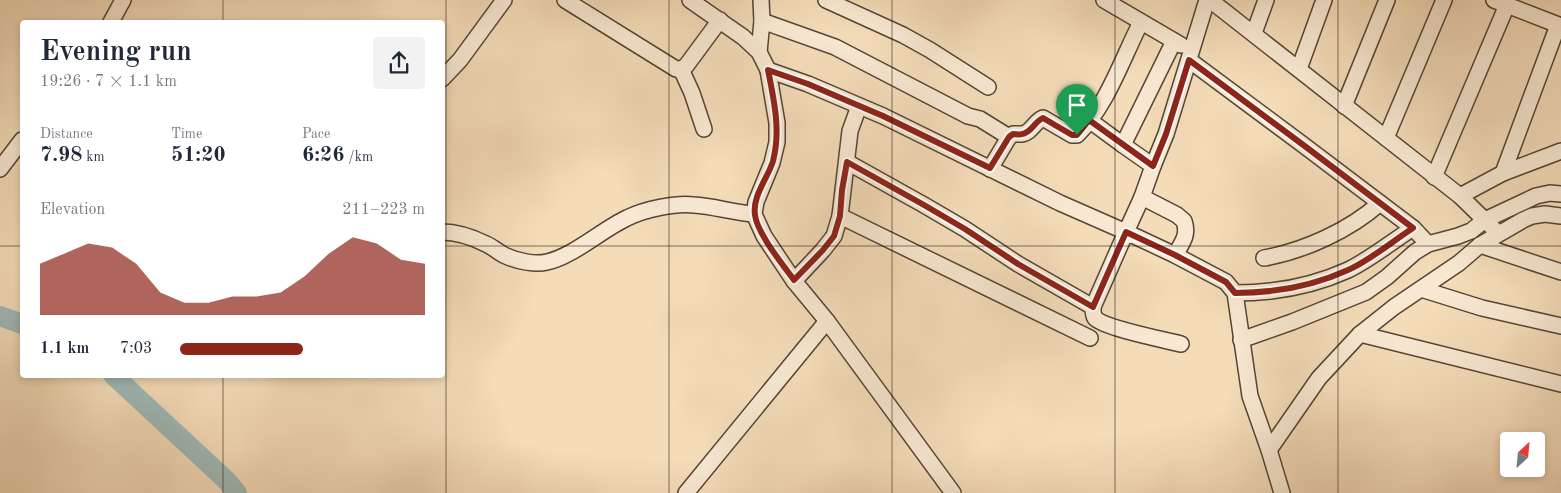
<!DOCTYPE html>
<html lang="en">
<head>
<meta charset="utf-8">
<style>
	body { margin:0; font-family:"Old Standard TT",serif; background:#f2f2f3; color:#1f2937; height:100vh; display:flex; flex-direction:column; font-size:19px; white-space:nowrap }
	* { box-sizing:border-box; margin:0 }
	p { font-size:16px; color:#747a83 }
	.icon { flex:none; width:28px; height:28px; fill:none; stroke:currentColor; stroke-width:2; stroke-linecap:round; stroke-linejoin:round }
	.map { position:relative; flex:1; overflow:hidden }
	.drawer { position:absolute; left:20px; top:20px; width:425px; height:358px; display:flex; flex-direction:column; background:#fff; border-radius:5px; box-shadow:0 2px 8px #0003 }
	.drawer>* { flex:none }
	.needle { width:32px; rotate:26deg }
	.buttons { position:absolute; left:1500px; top:432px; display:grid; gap:10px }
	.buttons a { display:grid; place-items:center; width:45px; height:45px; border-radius:5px; background:#fff; box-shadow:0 2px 8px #0003; font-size:25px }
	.pin { position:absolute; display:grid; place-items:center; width:42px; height:42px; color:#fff; margin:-51px -21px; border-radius:50% 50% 50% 0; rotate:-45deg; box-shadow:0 0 5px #0007 }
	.pin .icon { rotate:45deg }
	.round { display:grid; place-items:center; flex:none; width:52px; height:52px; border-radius:5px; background:#f2f2f3 }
	.head { display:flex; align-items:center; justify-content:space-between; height:85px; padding:0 20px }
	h1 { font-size:28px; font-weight:800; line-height:38px }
	.figures { display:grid; grid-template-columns:repeat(3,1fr); gap:8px; height:85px; padding:5px 20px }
	.figures div { display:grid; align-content:center }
	.figures b { font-size:21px; font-weight:800 }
	.figures small { font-size:14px; font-weight:400 }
	.figures p { font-size:14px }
	.chart { height:140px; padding:10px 20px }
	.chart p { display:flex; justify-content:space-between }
	.chart svg { width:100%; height:90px; margin-top:5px; fill:#8f2418; opacity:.7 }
	ul { padding:0 20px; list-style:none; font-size:16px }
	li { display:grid; grid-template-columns:80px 60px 1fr; align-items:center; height:38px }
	li i { height:12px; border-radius:6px; background:#8f2418 }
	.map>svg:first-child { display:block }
</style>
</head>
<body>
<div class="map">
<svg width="1561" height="493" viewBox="0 0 1561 493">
	<rect width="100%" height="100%" fill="#f4dcb9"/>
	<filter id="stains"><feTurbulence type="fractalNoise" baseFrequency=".004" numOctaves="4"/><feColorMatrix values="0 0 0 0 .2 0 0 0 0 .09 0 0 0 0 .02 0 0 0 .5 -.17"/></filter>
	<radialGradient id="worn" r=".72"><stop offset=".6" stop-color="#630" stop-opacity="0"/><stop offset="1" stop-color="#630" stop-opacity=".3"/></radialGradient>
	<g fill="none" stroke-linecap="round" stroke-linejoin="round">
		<g stroke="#9fb9b8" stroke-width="20">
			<polyline points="0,316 22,324"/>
			<polyline points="113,375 226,480 237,493"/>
		</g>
		<defs>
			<g id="minor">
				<polyline points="565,0 676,69 681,69 686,66 720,20"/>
				<polyline points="690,0 743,37 759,52 768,70 777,123 777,142 772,163 756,202 754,214 764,236 794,281 827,321 953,493"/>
				<polyline points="826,0 903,35 930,50 988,87"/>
				<polyline points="1104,0 1181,45"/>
				<polyline points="1210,0 1460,196 1498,233"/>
				<polyline points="1494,0 1561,26"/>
				<polyline points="762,21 835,47 968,116 980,119 1009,137"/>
				<polyline points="111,22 123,0"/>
				<polyline points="1254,33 1266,0"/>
				<polyline points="759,52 762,21 761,0"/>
				<polyline points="1189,60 1302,144 1413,228 1428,244"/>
				<polyline points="681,69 692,93 704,129"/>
				<polyline points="1299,69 1324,0"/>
				<polyline points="768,70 808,84 883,116 1060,203 1126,232 1142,197 1153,166 1166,134 1207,0"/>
				<polyline points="442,79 460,60 504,0"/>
				<polyline points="1344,106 1387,0"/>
				<polyline points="1089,120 1123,145 1174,41"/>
				<polyline points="1386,138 1444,0"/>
				<polyline points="1123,145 1153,166"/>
				<polyline points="847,162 924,205 965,229 1018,264 1093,307"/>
				<polyline points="0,169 22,140"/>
				<path d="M990,169L1009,137L1013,134C1016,134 1019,134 1022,134C1031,133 1035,121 1043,118L1072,135H1077C1107,106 1122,59 1141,22"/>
				<polyline points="1503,173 1558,25"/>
				<polyline points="1434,177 1507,5"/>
				<polyline points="1460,196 1503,173 1561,151"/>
				<path d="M1142,197L1177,215L1184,221C1189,235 1182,243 1175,255"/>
				<polyline points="840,216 1090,338"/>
				<path d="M442,232C458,232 472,237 486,244C493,247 499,253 506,256C517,261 535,265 547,262C572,257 603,229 627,218C645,209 675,203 694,205C714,206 734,213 754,214"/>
				<polyline points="1480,245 1561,272"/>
				<path d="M1264,258C1304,251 1350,230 1380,203"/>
				<polyline points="794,281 823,250 834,236 840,216 850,131 859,106"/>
				<polyline points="1421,289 1482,308 1561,326"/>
				<path d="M1235,293C1273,293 1313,286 1348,270C1369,260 1393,241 1413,228"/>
				<polyline points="1360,334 1561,384"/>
				<polyline points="1241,340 1292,322 1366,292 1387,277 1415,252 1428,244 1458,236 1471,231 1485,220 1536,196 1550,193 1561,194"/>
				<path d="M1181,344C1165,340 1104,328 1095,318C1093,315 1093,311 1093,307L1126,232L1175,255L1226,282L1235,293L1250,396L1269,450L1282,493"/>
				<polyline points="1269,450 1319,378 1360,334 1394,307 1459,263 1480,245 1523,220 1532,216 1545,214 1561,216"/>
				<polyline points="686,493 827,321"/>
			</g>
		</defs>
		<use href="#minor" stroke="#544534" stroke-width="18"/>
		<use href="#minor" stroke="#f8e8d2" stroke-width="15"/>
	</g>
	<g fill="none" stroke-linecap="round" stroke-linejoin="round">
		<defs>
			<path id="route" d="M1189,60L1302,144L1413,228C1393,241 1369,261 1348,270C1313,286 1273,293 1235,293L1226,282L1175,255L1126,232L1093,307L1018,264L965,229L924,205L847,162L842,190L840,216L834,236L823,250L794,280C783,265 757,233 755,215C752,196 768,178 773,161C781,131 774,100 768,70L808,84L883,116L990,168L1009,137L1013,134C1016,134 1019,135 1022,134C1031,133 1035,121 1043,118L1072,135H1077L1089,120L1153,166L1166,134Z"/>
		</defs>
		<use href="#route" stroke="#fff" stroke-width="10"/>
		<use href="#route" stroke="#8f2418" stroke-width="6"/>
	</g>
	<path fill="none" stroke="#1f1307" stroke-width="1" stroke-opacity="0.55" d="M223,0V22M446,0V493M669,0V493M892,0V493M1115,0V493M1338,0V493M0,246H22M442,246H1561M223,375V493"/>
	<rect width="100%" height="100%" filter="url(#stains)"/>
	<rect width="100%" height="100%" fill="url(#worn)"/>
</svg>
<div class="buttons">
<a><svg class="needle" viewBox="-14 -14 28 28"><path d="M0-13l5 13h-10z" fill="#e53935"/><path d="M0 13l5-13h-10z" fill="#747a83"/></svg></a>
</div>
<div class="pin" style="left:1077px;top:135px;background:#1e9e55"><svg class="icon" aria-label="arrive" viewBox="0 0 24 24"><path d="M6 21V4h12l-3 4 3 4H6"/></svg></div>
<section class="drawer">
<div class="head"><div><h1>Evening run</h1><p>19:26 · 7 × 1.1 km</p></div><a class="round"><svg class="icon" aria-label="share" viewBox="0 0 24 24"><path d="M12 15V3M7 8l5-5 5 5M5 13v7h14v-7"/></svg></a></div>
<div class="figures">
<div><p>Distance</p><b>7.98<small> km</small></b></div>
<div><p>Time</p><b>51:20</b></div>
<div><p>Pace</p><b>6:26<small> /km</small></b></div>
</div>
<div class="chart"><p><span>Elevation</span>211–223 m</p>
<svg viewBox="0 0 160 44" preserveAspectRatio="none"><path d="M0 44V19L10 14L20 9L30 11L40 19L50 33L60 38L70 38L80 35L90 35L100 33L110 25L120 14L130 6L140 9L150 17L160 19V44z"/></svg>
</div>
<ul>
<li><b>1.1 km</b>7:03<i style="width:50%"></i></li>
</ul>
</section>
</div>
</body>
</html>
